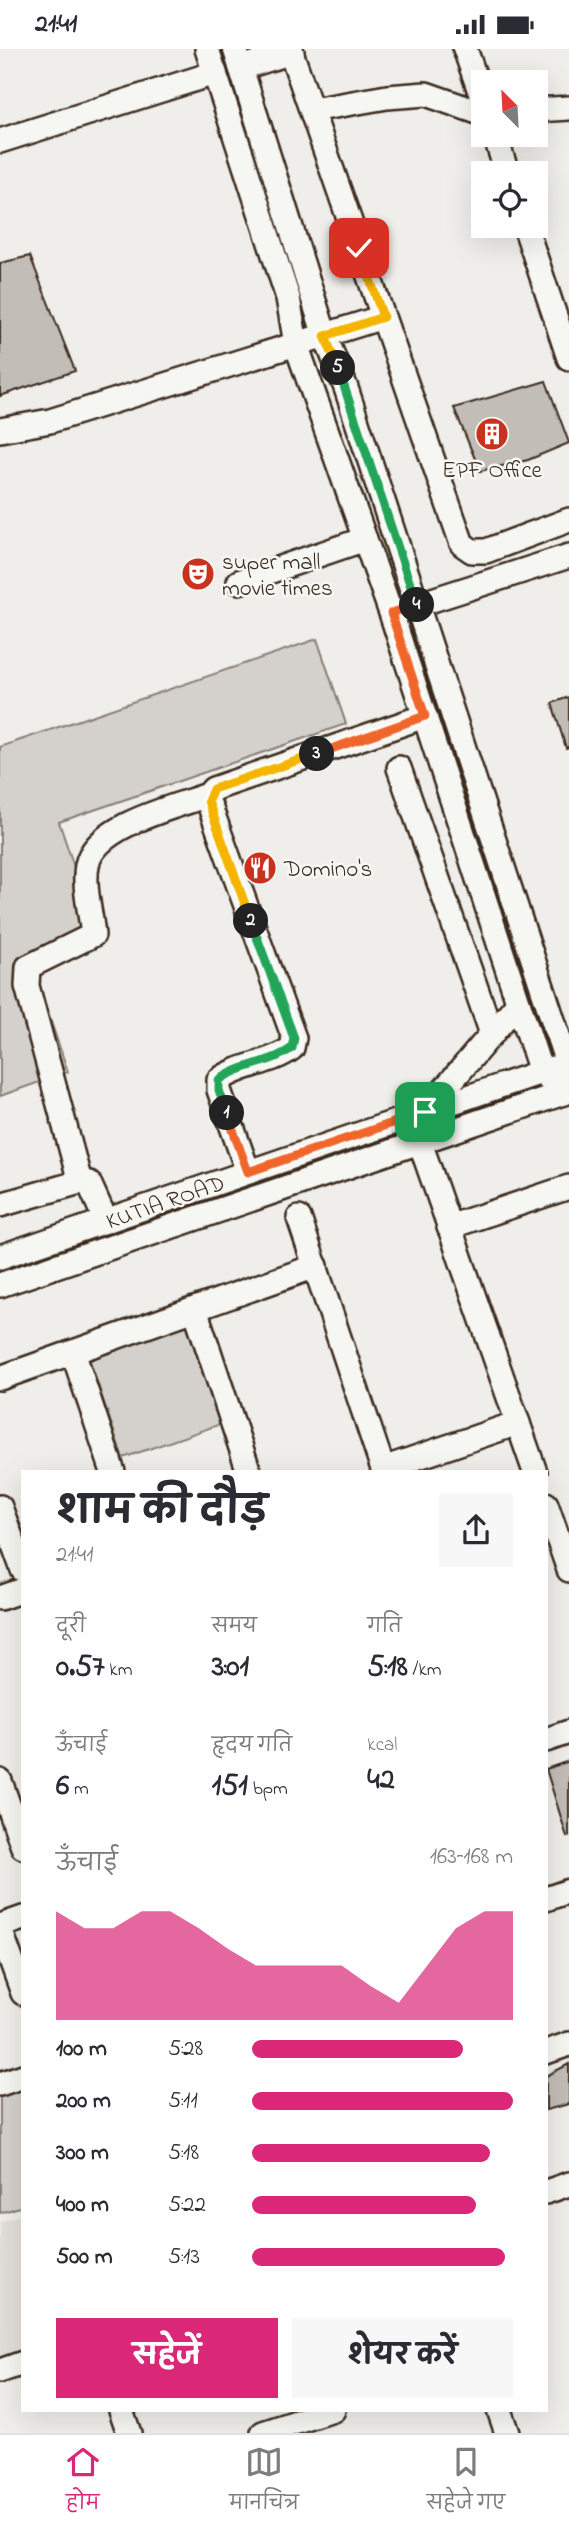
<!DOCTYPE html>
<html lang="hi">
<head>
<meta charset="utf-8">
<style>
	body { margin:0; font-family:"Indie Flower","Playpen Sans Deva",sans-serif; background:#f7f7f7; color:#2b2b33; height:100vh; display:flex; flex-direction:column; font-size:26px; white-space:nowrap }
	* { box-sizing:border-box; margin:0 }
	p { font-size:23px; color:#7c7c81 }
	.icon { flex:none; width:38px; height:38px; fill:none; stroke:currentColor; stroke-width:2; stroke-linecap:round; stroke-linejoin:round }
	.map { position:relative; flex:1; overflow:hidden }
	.side { position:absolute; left:21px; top:1421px; width:527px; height:942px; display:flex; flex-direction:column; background:#fff; border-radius:0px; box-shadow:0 7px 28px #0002 }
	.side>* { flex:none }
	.needle { width:46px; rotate:336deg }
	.controls { position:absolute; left:471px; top:21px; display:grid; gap:14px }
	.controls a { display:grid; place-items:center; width:77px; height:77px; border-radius:0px; background:#fff; box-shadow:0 7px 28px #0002; font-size:35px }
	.pin { position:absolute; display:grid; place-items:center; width:60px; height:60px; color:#fff; margin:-30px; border-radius:14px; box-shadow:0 4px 10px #0006 }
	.km { position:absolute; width:35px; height:35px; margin:-18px; border-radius:50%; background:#222; color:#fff; font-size:19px; line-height:35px; text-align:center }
	.round { display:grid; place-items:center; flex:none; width:74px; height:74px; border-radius:0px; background:#f7f7f7 }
	.overview { display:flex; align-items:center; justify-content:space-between; height:119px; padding:0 35px }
	h1 { font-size:38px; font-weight:700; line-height:52px }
	.figures { display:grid; grid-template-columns:repeat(3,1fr); gap:10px; height:119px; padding:7px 35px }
	.figures div { display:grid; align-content:center }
	.figures b { font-size:30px; font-weight:700 }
	.figures small { font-size:19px; font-weight:400 }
	.figures p { font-size:19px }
	.chart { height:196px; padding:14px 35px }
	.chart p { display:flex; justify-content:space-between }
	.chart svg { width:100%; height:126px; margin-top:7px; fill:#db2777; opacity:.7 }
	.action { display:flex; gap:14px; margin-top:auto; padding:14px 35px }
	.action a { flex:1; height:80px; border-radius:0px; background:#db2777; color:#fff; font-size:28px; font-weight:700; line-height:80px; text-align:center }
	.action a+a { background:#f7f7f7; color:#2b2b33 }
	ul { padding:0 35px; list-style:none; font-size:23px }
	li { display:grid; grid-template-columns:112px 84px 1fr; align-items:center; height:52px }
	li i { height:18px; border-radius:9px; background:#db2777 }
	.status { display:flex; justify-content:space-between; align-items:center; height:49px; padding:0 35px; background:#fff; direction:ltr }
	.status svg { height:19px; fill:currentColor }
	.tab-bar { display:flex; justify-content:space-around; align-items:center; height:98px; border-top:2px solid #e1e1e2; background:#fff; font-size:19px; color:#7c7c81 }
	.tab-bar a { display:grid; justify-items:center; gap:4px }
	.tab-bar .selected { color:#db2777 }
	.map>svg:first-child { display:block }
</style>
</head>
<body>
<div class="status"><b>21:41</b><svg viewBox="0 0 49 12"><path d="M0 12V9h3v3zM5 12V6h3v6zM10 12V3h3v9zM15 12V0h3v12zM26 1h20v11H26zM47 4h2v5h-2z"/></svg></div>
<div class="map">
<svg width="569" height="2384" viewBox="0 0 569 2384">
	<rect width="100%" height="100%" fill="#efeeea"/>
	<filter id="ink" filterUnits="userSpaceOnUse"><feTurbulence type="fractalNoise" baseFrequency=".0143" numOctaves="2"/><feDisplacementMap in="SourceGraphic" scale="14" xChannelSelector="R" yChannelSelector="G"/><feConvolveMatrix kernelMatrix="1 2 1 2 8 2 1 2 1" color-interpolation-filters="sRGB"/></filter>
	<g filter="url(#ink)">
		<polygon fill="#e2dfdb" points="23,2165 23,2308 0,2316 0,2173"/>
		<g fill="#d4d1cc" stroke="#887e75" stroke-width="2">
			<polygon points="317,590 346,675 59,773 98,890 31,914 68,1023 0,1047 0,698"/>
			<polygon points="188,1276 221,1375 123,1409 89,1310"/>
			<polygon points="23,2040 23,2157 0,2164 0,2047"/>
		</g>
		<g fill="#c2bdb7" stroke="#3b2a1e" stroke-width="2">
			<polygon points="30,207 75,322 0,347 0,214"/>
			<polygon points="546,332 569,394 528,411 480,422 454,359"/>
			<polygon points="569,648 569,698 566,699 552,654"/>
			<polygon points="569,1712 569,1787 567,1788 546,1720"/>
			<polygon points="569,2015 569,2055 546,2061 546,2027"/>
		</g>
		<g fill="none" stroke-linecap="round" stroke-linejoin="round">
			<defs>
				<g id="minor">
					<polyline points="207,0 288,249 296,295 391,564 541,1023 564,1044"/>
					<polyline points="235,0 325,287 346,339 567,1014 564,1044"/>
					<polyline points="290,0 462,495 472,502 486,502 569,471"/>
					<polyline points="465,0 483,51"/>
					<polyline points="241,19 292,3"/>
					<polyline points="312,61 387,48 426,45 483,65"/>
					<polyline points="536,61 569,59"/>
					<polyline points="495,86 507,124"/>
					<polyline points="0,92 215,24"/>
					<polyline points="525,177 569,309"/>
					<polyline points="0,381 50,372 383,268"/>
					<polyline points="239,533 365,490"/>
					<polyline points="404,560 569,507"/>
					<polyline points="399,719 492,985"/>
					<path d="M208,746V752L294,989L292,999C271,1015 241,1015 219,1031V1041L248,1123"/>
					<polyline points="425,1063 518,954"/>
					<polyline points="415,1079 535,1423"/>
					<path d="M80,1133L27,937L28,918L93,886C91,865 83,838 87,816C95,776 175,758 208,746L213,740L425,667"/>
					<polyline points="0,1156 80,1133 89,1134 106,1172"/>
					<polyline points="299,1169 384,1423"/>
					<polyline points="449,1178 569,1138"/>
					<polyline points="0,1208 553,1019"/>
					<polyline points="0,1236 569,1042"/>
					<polyline points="195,1260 249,1423"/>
					<polyline points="73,1303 113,1423"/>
					<polyline points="0,1329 316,1217"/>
					<polyline points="383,1420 518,1374"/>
					<polyline points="546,1455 569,1521"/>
					<polyline points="0,1458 23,1521"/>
					<polyline points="0,1549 23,1541"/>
					<polyline points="546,1691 569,1683"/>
					<polyline points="0,1732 23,1798"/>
					<polyline points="546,1850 569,1842"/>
					<polyline points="0,1877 23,1869"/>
					<polyline points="0,1880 23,1944"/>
					<polyline points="546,2003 569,1995"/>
					<polyline points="0,2035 23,2027"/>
					<polyline points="546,2143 569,2135"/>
					<polyline points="0,2322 23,2314"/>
					<polyline points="121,2361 129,2384"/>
					<polyline points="499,2361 507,2384"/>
					<polyline points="263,2384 333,2361"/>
				</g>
			</defs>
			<use href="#minor" stroke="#3b2a1e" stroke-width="28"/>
			<use href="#minor" stroke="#f6f6f2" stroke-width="23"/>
		</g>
	</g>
	<g fill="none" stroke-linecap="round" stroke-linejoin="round" filter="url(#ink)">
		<defs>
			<polyline id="split-1" points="227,1064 248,1123 425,1063"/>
			<path id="split-2" d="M227,1064L219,1041V1031C241,1015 271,1015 292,999L294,989L251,872"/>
			<polyline id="split-3" points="251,872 208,752 213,740 317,705"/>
			<polyline id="split-4" points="317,705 425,667 391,564 417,556"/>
			<polyline id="split-5" points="338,319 417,556"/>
			<polyline id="split-6" points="338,319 325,287 383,268 359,199"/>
		</defs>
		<use href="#split-1" stroke="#fff" stroke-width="14"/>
		<use href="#split-2" stroke="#fff" stroke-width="14"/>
		<use href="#split-3" stroke="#fff" stroke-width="14"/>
		<use href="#split-4" stroke="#fff" stroke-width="14"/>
		<use href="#split-5" stroke="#fff" stroke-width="14"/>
		<use href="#split-6" stroke="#fff" stroke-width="14"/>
		<use href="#split-1" stroke="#f0652b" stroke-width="9"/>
		<use href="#split-2" stroke="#22a559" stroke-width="9"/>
		<use href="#split-3" stroke="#f5b400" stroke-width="9"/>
		<use href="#split-4" stroke="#f0652b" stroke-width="9"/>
		<use href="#split-5" stroke="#22a559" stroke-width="9"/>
		<use href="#split-6" stroke="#f5b400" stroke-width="9"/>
	</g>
	<defs>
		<symbol id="building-disc" viewBox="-11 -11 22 22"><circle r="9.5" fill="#c8321e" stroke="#f6f6f2"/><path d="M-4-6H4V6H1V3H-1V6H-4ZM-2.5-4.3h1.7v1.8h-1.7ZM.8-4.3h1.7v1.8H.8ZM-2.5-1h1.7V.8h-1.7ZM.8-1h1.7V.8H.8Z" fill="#fff"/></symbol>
		<symbol id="theatre-disc" viewBox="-11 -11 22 22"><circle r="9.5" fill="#c8321e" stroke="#f6f6f2"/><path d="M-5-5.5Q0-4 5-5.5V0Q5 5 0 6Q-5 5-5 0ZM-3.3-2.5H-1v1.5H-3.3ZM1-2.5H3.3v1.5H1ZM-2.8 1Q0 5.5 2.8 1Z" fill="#fff"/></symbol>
		<symbol id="restaurant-disc" viewBox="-11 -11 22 22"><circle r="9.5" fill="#c8321e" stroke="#f6f6f2"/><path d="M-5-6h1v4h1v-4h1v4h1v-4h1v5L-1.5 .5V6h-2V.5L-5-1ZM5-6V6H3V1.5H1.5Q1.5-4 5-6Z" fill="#fff"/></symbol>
	</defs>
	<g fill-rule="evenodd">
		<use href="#building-disc" x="473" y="366" width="38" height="38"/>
		<use href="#theatre-disc" x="179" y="506" width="38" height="38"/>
		<use href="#restaurant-disc" x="241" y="800" width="38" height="38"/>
	</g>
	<g text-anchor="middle" stroke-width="5" stroke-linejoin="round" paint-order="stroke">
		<g font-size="23" fill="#3b2a1e" stroke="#f6f6f2" text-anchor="start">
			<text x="492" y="428" text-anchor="middle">EPF Office</text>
			<text x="222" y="520">super mall<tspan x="222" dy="26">movie times</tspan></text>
			<text x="284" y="827">Domino's</text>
		</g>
		<g font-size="23" fill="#3b2a1e" stroke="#f6f6f2">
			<text transform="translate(165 1152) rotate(-19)" y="8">KUTIA ROAD</text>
		</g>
	</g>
</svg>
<div class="controls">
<a><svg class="needle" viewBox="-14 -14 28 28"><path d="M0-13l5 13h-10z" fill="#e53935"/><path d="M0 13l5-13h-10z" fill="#7c7c81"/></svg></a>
<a><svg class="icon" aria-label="locate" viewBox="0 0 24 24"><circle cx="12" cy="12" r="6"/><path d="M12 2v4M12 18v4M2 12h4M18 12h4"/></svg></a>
</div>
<div class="pin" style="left:425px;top:1063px;background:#1e9e55"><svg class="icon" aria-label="arrive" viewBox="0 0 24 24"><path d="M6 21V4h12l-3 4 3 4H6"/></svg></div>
<div class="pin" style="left:359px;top:199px;background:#d93025"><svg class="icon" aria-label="check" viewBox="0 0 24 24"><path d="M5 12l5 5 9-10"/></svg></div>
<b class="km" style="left:227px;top:1064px">1</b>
<b class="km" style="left:251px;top:872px">2</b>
<b class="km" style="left:317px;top:705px">3</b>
<b class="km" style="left:417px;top:556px">4</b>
<b class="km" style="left:338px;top:319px">5</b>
<section class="side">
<div class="overview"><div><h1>शाम की दौड़</h1><p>21:41</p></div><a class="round"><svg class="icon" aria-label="share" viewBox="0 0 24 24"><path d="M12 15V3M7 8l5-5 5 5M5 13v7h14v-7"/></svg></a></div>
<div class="figures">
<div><p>दूरी</p><b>0.57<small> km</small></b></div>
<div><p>समय</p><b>3:01</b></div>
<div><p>गति</p><b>5:18<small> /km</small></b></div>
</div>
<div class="figures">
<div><p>ऊँचाई</p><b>6<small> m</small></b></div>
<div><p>हृदय गति</p><b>151<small> bpm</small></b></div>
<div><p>kcal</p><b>42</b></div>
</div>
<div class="chart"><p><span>ऊँचाई</span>163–168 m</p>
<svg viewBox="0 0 160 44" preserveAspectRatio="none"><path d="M0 44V6L10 12L20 12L30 6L40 6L50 12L60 19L70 25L80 25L90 25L100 25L110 32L120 38L130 25L140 12L150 6L160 6V44z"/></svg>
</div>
<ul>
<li><b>100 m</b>5:28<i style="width:81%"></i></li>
<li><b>200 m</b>5:11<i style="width:100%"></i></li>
<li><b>300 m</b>5:18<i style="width:91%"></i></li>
<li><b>400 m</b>5:22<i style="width:86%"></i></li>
<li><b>500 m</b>5:13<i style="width:97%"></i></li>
</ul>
<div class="action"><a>सहेजें</a><a>शेयर करें</a></div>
</section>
</div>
<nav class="tab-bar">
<a class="selected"><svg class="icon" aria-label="home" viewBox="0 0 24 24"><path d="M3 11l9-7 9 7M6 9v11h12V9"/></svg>होम</a>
<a><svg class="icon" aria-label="map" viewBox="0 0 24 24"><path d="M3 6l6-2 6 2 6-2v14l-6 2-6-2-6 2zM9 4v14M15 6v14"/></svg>मानचित्र</a>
<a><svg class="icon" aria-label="saved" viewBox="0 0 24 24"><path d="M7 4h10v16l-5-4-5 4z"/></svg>सहेजे गए</a>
</nav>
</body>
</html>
